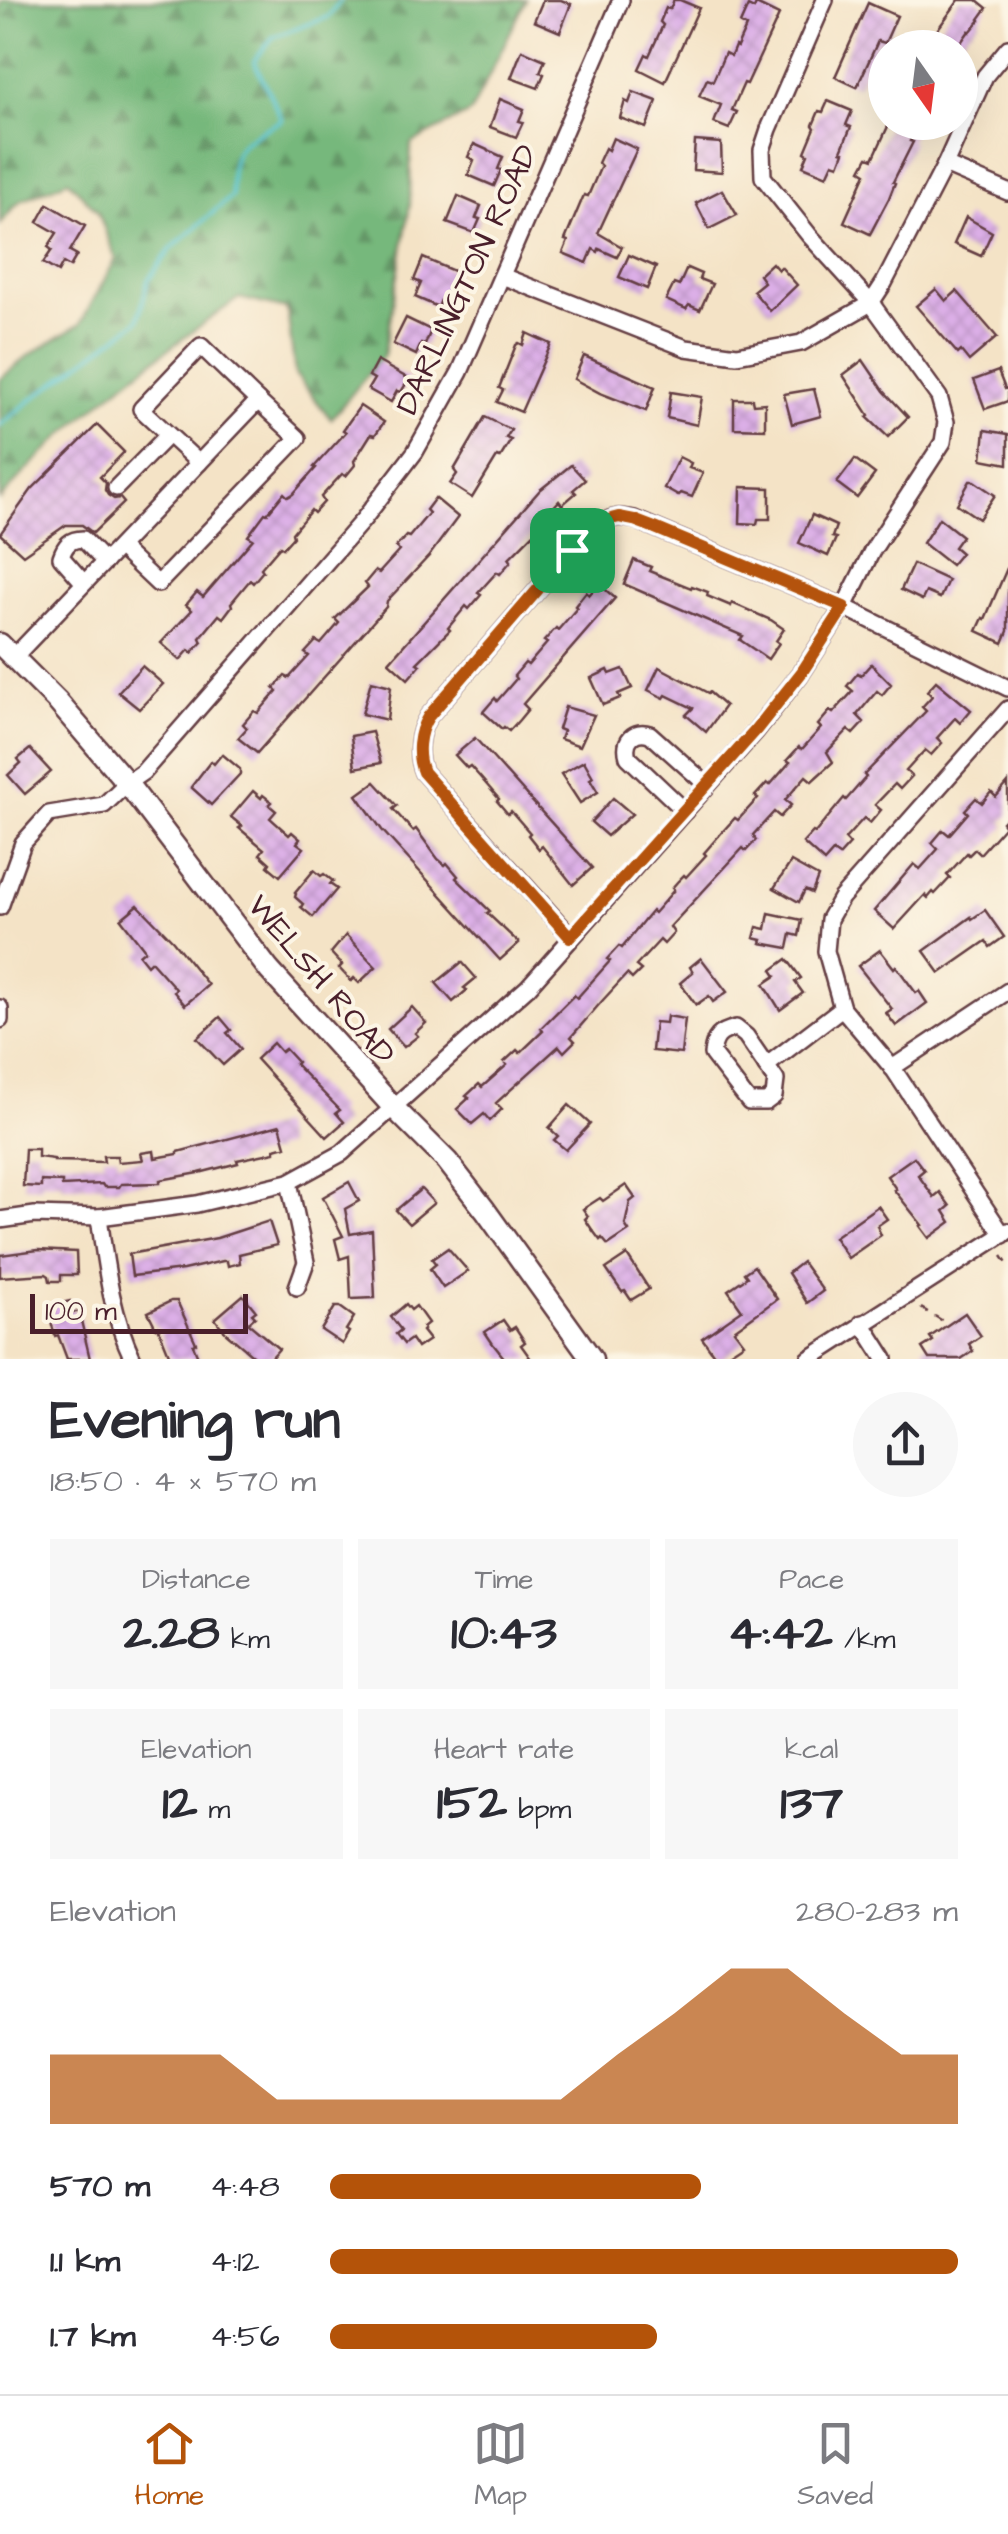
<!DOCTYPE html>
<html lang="en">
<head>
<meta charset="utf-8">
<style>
	body { margin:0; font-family:"Architects Daughter",sans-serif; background:#f7f7f7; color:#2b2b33; height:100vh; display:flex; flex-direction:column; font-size:38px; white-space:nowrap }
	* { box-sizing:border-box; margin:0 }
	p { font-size:32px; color:#7c7c81 }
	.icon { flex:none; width:55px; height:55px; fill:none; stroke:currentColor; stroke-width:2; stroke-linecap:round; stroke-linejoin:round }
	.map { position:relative; height:1359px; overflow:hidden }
	.details { display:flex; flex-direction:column; background:#fff; flex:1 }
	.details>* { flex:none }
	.needle { width:65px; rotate:166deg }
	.controls { position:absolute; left:868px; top:30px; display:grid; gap:20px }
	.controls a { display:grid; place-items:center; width:110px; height:110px; border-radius:50%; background:#fff; box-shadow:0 10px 40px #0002; font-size:50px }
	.scale { position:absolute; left:30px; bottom:25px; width:218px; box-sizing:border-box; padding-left:10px; border:5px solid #4a1f2b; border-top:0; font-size:28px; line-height:35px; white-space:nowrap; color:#4a1f2b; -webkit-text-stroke:8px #fcf5e5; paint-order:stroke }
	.pin { position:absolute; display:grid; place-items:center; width:85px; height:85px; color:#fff; margin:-42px; border-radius:20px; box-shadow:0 5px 15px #0006 }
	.round { display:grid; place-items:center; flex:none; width:105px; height:105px; border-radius:52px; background:#f7f7f7 }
	.headline { display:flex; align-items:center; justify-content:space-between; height:170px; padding:0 50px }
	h1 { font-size:55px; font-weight:700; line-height:75px }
	.figures { display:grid; grid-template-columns:repeat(3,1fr); gap:15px; height:170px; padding:10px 50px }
	.figures div { display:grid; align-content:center; border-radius:0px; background:#f7f7f7; text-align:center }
	.figures b { font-size:50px; font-weight:700 }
	.figures small { font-size:28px; font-weight:400 }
	.figures p { font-size:28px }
	.chart { height:280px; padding:20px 50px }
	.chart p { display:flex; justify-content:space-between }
	.chart svg { width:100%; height:180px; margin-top:10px; fill:#b45309; opacity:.7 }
	ul { padding:0 50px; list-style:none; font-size:32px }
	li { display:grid; grid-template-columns:160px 120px 1fr; align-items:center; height:75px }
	li i { height:25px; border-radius:12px; background:#b45309 }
	.tab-bar { display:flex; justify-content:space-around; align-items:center; height:140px; border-top:2px solid #e1e1e2; background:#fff; font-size:28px; color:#7c7c81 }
	.tab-bar a { display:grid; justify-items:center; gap:5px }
	.tab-bar .active { color:#b45309 }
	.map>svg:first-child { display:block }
</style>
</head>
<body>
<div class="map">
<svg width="1008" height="1359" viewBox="0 0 1008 1359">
	<defs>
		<pattern id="forest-firs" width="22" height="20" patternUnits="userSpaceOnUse" patternTransform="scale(2.5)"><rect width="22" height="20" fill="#76b87c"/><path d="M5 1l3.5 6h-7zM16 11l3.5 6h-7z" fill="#639566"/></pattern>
		<pattern id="building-cross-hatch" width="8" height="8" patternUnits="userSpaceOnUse" patternTransform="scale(2.5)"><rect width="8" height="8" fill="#dcafe7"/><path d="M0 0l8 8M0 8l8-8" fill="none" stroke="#be96c6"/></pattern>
	</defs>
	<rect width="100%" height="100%" fill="#fcf5e5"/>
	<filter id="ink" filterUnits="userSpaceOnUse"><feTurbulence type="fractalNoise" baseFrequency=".01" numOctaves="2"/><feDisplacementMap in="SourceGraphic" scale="20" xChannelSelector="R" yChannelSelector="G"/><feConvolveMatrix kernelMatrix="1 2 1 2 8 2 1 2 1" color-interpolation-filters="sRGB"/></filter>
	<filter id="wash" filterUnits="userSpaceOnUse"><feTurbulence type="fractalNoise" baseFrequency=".0048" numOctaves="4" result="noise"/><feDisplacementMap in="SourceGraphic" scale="40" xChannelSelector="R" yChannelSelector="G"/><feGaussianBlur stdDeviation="2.25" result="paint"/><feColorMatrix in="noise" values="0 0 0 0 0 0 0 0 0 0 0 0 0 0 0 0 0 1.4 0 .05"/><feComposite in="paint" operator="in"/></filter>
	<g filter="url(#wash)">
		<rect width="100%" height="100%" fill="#f4e3c6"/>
		<path fill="url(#forest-firs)" stroke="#606c54" stroke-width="2.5" d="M5,0H526L471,112L411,144L410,205L384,355L331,419L295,374L287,309L239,298C155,358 67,421 0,500V379L28,356L80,324L116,259L98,212L68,180L20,201L0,224V2Z"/>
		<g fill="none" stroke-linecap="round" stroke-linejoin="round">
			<path stroke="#59c5d2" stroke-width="4" d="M0,425L30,401L138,321L148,280L172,248L232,196C228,144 240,143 282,120L254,61L273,37L328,17L341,0"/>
		</g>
		<g id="blocks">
			<g fill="url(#building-cross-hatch)">
				<polygon points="543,0 561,0 571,4 560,32 534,21"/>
				<polygon points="674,0 680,0 699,8 665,82 639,69 646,54 649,56 663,25 660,22 666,8 670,9"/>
				<polygon points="959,0 977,0 987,8 979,19 980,20 970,32 969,31 957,48 924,48"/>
				<polygon points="868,3 897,16 885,43 878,41 857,87 835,77"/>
				<polygon points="756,4 779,15 747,84 744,83 732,110 737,112 729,129 714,123 721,105 699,96 707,79 713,81 725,53 731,56 735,46 737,47 746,27 740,24 748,6 754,9"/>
				<polygon points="522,50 545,60 540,72 544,74 538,88 511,78"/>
				<polygon points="633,92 657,101 646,128 620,118 625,101 629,103"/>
				<polygon points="500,99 524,109 519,121 523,122 516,137 490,127"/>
				<polygon points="828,101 852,111 846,125 851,127 841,151 844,152 839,165 833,163 827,176 803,166 808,154 805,152 815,128 813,125 819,111 823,112"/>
				<polygon points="890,122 906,122 917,127 910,141 913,142 893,182 895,183 889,198 870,234 844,222 866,173 861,170 868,157 873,159"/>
				<polygon points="613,138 637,149 598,233 622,247 617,257 599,249 598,252 593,249 587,263 563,253 568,241 565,240 584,195 588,196 601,166 598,163 605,148 608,150"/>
				<polygon points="695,141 721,143 722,172 693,170"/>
				<polygon points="474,144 503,157 498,169 501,170 494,186 468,175 474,160 468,157"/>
				<polygon points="722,190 737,215 709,229 696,203"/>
				<polygon points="458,196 481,206 476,218 480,219 474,233 447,223"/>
				<polygon points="48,204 85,226 70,251 77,255 70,267 63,263 58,272 43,263 52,250 48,247 57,233 38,222"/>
				<polygon points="966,217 992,232 981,256 954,244"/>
				<polygon points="629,255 656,267 647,289 619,277"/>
				<polygon points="423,258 456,272 446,296 443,295 438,307 415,297 421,283 414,280"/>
				<polygon points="772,263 778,270 781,267 797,285 770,311 753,291 764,282 759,275"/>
				<polygon points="687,268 701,274 699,279 712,284 700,310 689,305 686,309 666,300 674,284 679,286"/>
				<polygon points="936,289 946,301 957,291 997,337 969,361 961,351 958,354 916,306"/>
				<polygon points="406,318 431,330 425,345 421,344 416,355 393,344"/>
				<polygon points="527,333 551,344 521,412 497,402 503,390 499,388 516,345 519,343 523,345"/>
				<polygon points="584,356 655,387 646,411 600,393 574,379"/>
				<polygon points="863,360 884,391 908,417 888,437 867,417 869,415 843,375"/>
				<polygon points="377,361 409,379 401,392 397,391 391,402 368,389 374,379 369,376"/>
				<polygon points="998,371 1005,389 1008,388 1008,401 985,409 974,380"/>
				<polygon points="814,389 821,416 792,424 784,394"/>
				<polygon points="671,392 702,397 697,425 667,418"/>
				<polygon points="734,399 752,399 753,404 765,403 765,429 734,428"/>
				<polygon points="360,406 384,422 375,435 371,434 354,461 355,465 346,476 342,474 321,497 324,502 314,513 311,510 292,533 293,537 283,548 280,546 261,568 263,571 253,583 250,580 231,603 232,606 223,618 219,615 200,638 202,642 192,653 189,650 180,660 161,643 192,610 186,605 197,592 203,597 253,539 248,536 265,513 267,514 284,493 288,497 293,494 316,468 314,467 346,432 343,430"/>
				<polygon points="485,417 511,430 506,438 511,440 500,458 497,457 472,498 450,484 457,474 454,470"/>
				<polygon points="97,425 124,452 100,477 106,483 105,490 108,495 114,499 120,498 124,503 93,533 82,525 66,525 23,555 0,534 32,489"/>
				<polygon points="985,430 1008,434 1008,464 982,459"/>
				<polygon points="679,457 691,463 689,468 703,473 692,497 681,493 678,496 664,488"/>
				<polygon points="855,459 875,474 857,498 837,483"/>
				<polygon points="571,465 585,480 573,490 576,493 562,505 559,501 539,523 542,525 509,558 511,561 500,574 497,572 478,593 481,595 469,609 466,606 448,628 450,630 417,663 420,665 408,679 389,662 540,490"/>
				<polygon points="970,481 974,481 995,495 979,519 957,504"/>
				<polygon points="741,487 770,488 770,519 758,519 757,524 740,523"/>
				<polygon points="435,498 458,517 429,556 387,601 386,607 257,753 238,738 247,728 243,724 254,711 258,713 277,691 274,688 285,676 289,678 309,656 305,653 316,641 321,644 339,623 335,619 368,587 365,583 375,571 379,573 399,551 396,547 406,536 409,537 429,513 426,510"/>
				<polygon points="812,515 836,526 832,537 836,538 828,556 799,543"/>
				<polygon points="939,518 962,536 954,547 961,553 951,565 923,543"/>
				<polygon points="634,560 651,567 649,571 691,588 692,586 708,592 707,596 731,606 732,603 771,620 784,629 776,641 779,643 768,659 740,640 743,636 624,584"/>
				<polygon points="913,564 948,580 940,598 926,592 922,600 901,590"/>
				<polygon points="1008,566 1008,631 1003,643 977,631 983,618 985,619"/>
				<polygon points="599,584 615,598 523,704 528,709 519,720 509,731 504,727 502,729 483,712 495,698 497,701 516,679 514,676 525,663 528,665 547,643 544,641 556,628 558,630 577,608 575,606 586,592 589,595"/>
				<polygon points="871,664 891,684 882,695 877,691 857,715 864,722 853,734 848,730 827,752 833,762 812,781 806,776 785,800 791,805 780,817 774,812 753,835 756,840 746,851 743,848 670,927 674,933 664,944 660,940 636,966 641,970 632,979 627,974 603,1000 571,1037 575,1041 564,1052 559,1046 496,1103 502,1109 490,1121 484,1114 472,1124 457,1109 469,1098 466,1096 479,1084 482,1087 507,1065 504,1062 517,1050 520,1053 543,1031 541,1028 574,995 577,998 610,961 607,959 619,946 622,948 647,917 652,911 654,913 674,890 672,888 678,881 684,875 686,877 706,855 704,853 723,831 735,818 738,820 758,798 755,796 767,783 770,785 790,762 787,760 799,747 802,749 821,728 818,725 830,711 833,713 853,691 847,686 858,673 861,675"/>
				<polygon points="142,666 163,684 139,709 118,692"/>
				<polygon points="659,667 708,693 709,692 725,706 706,732 686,715 693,708 666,695 664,698 648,690"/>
				<polygon points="623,669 632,688 618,694 620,698 603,705 591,678 608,670 610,674"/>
				<polygon points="371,681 391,686 387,720 362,714"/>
				<polygon points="936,681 971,710 960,723 955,718 937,738 942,743 931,755 925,750 906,771 912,776 900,789 895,784 875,805 881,810 870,823 864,818 845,839 850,844 839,856 833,852 824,862 803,843 813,832 815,833 844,798 846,800 866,777 864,775 926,711 922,707 932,696 927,691"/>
				<polygon points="565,707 594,715 580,746 560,739 563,731 558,729"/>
				<polygon points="372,732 381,763 355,768 351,736"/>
				<polygon points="475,738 592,868 573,885 542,846 539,849 528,835 530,833 511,811 508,814 497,801 499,799 480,777 470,766 467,768 455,755"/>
				<polygon points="30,749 51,772 25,794 8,775 21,763 18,759"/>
				<polygon points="222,754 240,769 240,774 211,805 191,787 211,761 214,764"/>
				<polygon points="584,761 593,777 590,779 598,792 580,803 561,774"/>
				<polygon points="375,782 397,806 393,809 413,831 416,829 438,859 445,865 447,863 458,876 456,878 490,911 487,913 519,943 500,960 382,830 357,795"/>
				<polygon points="1008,783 1008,816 1002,822 1005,826 980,854 975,849 969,855 967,853 947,875 950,878 935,894 933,892 928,898 925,895 894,929 874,911 914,864 920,869 938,849 932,843 943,830 949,835 968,813 965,810 976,798 982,803 991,792 996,797"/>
				<polygon points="253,791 261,798 263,795 272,802 269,805 276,811 270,818 289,835 292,832 300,839 297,843 304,848 280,876 268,866 270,863 260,854 264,849 239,828 242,826 231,817"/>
				<polygon points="613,798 632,814 607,836 591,822"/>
				<polygon points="791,862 818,877 812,893 805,890 799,902 774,888"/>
				<polygon points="314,870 321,876 324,874 333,881 330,884 337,889 313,917 301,907 303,904 295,897 296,894 295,893"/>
				<polygon points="138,905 173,941 208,985 185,1005 174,992 176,989 151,961 147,965 139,955 145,950 121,919"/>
				<polygon points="985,910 1004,937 990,947 986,941 940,973 924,951 971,917 972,919"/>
				<polygon points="769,913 802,920 799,936 791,934 788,948 761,943 762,940 754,938 757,927 766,929"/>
				<polygon points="346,935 376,967 359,983 354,978 351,981 339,968 342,965 331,953"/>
				<polygon points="880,950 894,968 896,966 916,993 919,991 927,1003 896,1026 886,1013 892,1009 858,966"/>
				<polygon points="701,958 727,992 713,1002 709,996 696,1005 680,983 693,972 690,967"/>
				<polygon points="787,959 801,978 795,982 803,993 780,1010 764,984 776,976 772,970"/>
				<polygon points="462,962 476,978 464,988 467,990 453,1002 436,983"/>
				<polygon points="412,1007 426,1023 415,1033 418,1036 404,1047 388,1029"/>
				<polygon points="667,1016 685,1019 681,1054 652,1051 655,1022 666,1023"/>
				<polygon points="220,1017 231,1030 227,1033 241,1049 223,1065 197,1038"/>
				<polygon points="273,1043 281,1052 285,1049 297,1062 295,1064 340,1110 336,1113 344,1122 327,1137 256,1059"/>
				<polygon points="569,1105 590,1124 566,1150 554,1140 558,1136 549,1128"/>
				<polygon points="280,1125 286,1146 275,1149 275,1152 237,1160 238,1163 199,1173 160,1180 160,1183 121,1184 119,1187 104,1187 102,1184 62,1186 62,1182 41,1181 41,1187 23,1186 25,1149 38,1149 38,1157 54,1159 54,1161 104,1162 103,1156 117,1156 118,1162 143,1160 141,1153 154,1151 155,1158 178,1154 178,1152"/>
				<polygon points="914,1157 924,1170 918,1175 934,1197 940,1192 950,1206 944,1211 951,1222 929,1238 920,1226 922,1225 894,1190 896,1189 887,1176"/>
				<polygon points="349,1182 359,1201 345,1209 350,1234 372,1230 375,1298 351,1299 349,1256 340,1259 335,1239 343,1236 323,1197"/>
				<polygon points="626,1185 635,1198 630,1202 625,1225 629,1231 608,1245 602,1238 600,1240 591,1228 585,1219 588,1216 583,1209 600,1198 603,1201"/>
				<polygon points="421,1189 434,1203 409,1224 396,1210"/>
				<polygon points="878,1206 887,1219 877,1226 881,1235 848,1258 834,1237"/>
				<polygon points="269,1221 277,1245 239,1254 240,1263 228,1266 227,1261 223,1261 183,1270 132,1276 129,1254 217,1238"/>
				<polygon points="448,1248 468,1271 443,1288 430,1269 436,1264 432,1259"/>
				<polygon points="38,1250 76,1252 77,1275 61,1275 61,1281 50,1281 49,1276 46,1274 0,1277 0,1255"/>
				<polygon points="627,1255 649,1289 631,1300 625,1291 622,1292 606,1269"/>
				<polygon points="802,1262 823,1291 807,1303 788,1273"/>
				<polygon points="754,1266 777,1299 734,1330 744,1343 720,1359 717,1359 702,1338 742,1310 728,1290 747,1277 744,1273"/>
				<polygon points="243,1295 256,1311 252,1314 255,1317 248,1323 279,1349 270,1359 257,1359 226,1333 215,1319"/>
				<polygon points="70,1301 73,1312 79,1312 90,1359 67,1359 58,1335 55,1336 47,1307"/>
				<polygon points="171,1301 177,1301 196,1343 193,1345 199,1359 171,1359 158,1327 156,1328 148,1312"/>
				<polygon points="406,1304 411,1310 416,1306 428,1323 423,1327 424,1329 422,1331 429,1340 417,1348 411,1339 404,1344 396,1334 401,1330 391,1317"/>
				<polygon points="335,1307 340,1307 354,1317 346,1330 349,1332 342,1344 321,1330"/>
				<polygon points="965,1313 981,1336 969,1344 973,1351 961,1359 929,1359 922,1348 933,1341 930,1337"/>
				<polygon points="503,1320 510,1330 515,1327 525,1342 521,1345 531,1359 505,1359 493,1344 485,1332"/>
			</g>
		</g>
	</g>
	<g filter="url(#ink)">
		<use href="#blocks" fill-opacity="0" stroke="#643c42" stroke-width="2.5"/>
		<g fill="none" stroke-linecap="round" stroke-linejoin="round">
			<defs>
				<g id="minor">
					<polyline points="945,165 1008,192"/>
					<polyline points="502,276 686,348 737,355 801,343 871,303 884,283 945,165 985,76 1008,48"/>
					<polyline points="199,463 141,409 201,346 258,401"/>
					<polyline points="116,488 168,435"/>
					<path d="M84,583L61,557C65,545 70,539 83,539L105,562"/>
					<polyline points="14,657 258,401 298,438 158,584 119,547"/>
					<path d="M685,811L628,757C623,740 634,729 650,734L707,785"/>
					<polyline points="0,907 23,843 49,814 104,805 127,783 143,772 363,520 415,452 460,372 621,0"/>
					<path d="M571,937L423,772C416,755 418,733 428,717L572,550L596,526L610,519L619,517L634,519L844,607L1008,688"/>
					<polyline points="0,1008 0,1020"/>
					<path d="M736,1028L746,1036L776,1080L774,1096L766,1102H749L712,1054C714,1037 719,1032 736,1028Z"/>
					<polyline points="766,1066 842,1008"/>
					<polyline points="892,1068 1008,991"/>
					<polyline points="289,1182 306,1262 297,1287"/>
					<path d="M99,1217C106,1267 111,1313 133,1359"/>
					<polyline points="0,1220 35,1215 99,1217 197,1204 289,1182 342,1153 528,987 756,731 802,672 844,607 872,551 943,442 946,422 939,397 871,303 809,235 763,177 762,150 769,129 825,0"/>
					<polyline points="1003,1235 894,1070 842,1008 826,951 829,919 841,898 1008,709"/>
					<polyline points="862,1323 885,1359"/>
					<polyline points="809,1359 1008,1231"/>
				</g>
				<polyline id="major" points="0,644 57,701 127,783 269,970 394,1108 447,1161 485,1210 592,1359"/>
			</defs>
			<use href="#minor" stroke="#643c42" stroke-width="20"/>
			<use href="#major" stroke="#643c42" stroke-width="25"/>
			<g stroke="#643c42" stroke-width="2.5" stroke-dasharray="8 8" stroke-linecap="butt">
				<polyline points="1002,1256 1008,1265"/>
				<polyline points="921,1308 948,1324"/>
			</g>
			<use href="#minor" stroke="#fff" stroke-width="15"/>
			<use href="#major" stroke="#fff" stroke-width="20"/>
		</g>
	</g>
	<g fill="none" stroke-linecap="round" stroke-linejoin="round" filter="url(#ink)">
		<defs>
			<path id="route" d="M619,517L634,520L655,528L844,607L802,672L756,730L570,937L423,772C416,755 418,733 428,717L572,550C586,536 598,521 619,517Z"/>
		</defs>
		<use href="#route" stroke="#fff" stroke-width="20"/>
		<use href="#route" stroke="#b45309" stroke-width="12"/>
	</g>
	<g text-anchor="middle" stroke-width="8" stroke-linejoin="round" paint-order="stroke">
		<g font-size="32" fill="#4a1f2b" stroke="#fcf5e5">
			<text transform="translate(466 279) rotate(-65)" y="11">DARLINGTON ROAD</text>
			<text transform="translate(322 979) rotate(50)" y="11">WELSH ROAD</text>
		</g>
	</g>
</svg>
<div class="controls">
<a><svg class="needle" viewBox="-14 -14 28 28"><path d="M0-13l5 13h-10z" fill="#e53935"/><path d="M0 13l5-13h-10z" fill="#7c7c81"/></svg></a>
</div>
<div class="scale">100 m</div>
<div class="pin" style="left:572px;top:550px;background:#1e9e55"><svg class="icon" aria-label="arrive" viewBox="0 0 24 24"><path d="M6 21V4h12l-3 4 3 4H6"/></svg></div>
</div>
<section class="details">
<div class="headline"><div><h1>Evening run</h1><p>18:50 · 4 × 570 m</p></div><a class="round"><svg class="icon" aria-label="share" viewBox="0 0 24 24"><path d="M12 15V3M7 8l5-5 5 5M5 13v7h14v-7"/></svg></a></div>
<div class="figures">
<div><p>Distance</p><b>2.28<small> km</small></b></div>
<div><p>Time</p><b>10:43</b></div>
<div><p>Pace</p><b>4:42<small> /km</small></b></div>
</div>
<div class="figures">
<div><p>Elevation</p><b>12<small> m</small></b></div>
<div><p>Heart rate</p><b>152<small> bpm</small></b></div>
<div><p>kcal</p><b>137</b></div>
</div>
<div class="chart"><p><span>Elevation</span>280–283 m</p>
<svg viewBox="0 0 160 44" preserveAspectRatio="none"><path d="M0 44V27L10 27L20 27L30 27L40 38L50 38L60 38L70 38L80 38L90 38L100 27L110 17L120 6L130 6L140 17L150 27L160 27V44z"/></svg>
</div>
<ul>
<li><b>570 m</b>4:48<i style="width:59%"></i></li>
<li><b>1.1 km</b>4:12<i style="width:100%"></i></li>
<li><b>1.7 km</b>4:56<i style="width:52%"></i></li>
</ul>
</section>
<nav class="tab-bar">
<a class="active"><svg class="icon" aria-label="home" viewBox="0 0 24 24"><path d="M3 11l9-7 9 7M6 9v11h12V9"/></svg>Home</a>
<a><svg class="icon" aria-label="map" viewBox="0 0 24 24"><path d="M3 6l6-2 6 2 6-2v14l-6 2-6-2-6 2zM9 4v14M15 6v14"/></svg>Map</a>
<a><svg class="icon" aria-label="saved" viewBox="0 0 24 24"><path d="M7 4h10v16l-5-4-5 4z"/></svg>Saved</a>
</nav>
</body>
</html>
